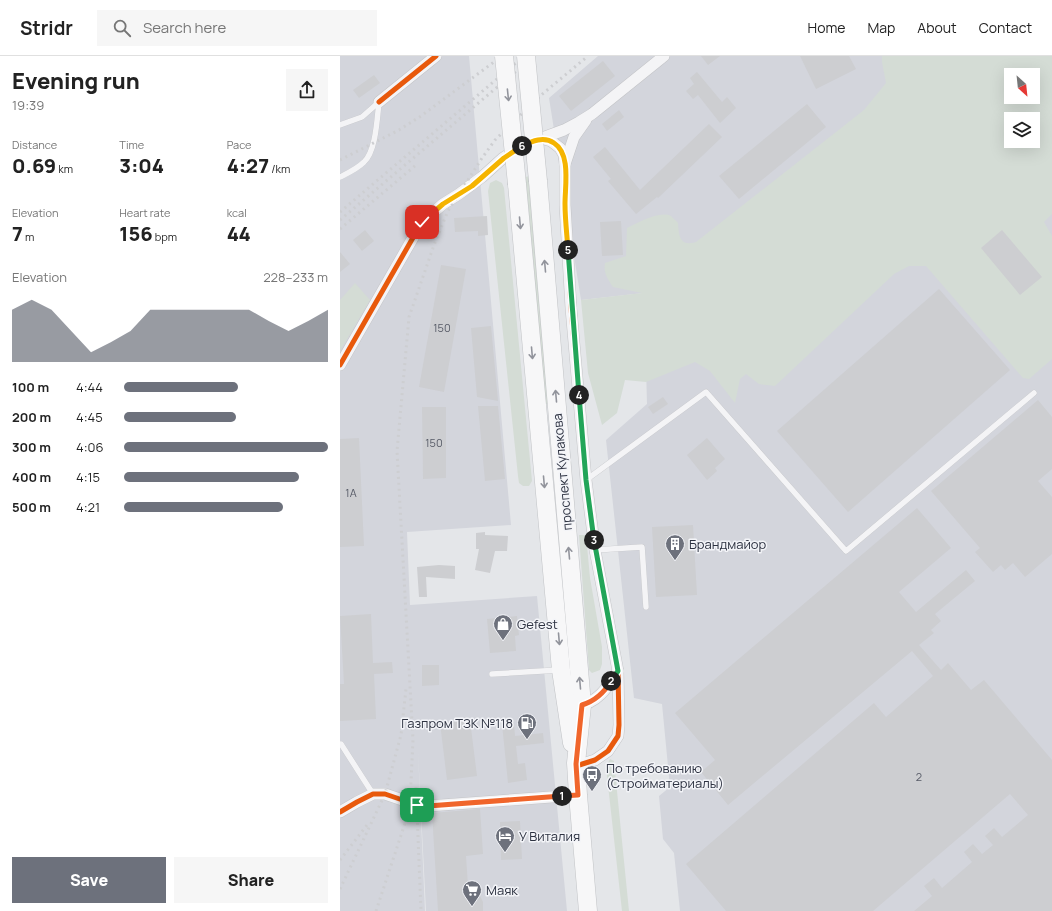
<!DOCTYPE html>
<html lang="en">
<head>
<meta charset="utf-8">
<style>
	body { margin:0; font-family:Manrope,sans-serif; background:#f6f6f6; color:#222; height:100vh; display:flex; flex-direction:column; font-size:15px; white-space:nowrap }
	* { box-sizing:border-box; margin:0 }
	p { font-size:13px; color:#767676 }
	.icon { flex:none; width:22px; height:22px; fill:none; stroke:currentColor; stroke-width:2; stroke-linecap:round; stroke-linejoin:round }
	.map { position:relative; flex:1; overflow:hidden }
	.details { display:flex; flex-direction:column; background:#fff; width:340px }
	.details>* { flex:none }
	.needle { width:26px; rotate:153deg }
	.controls { position:absolute; left:664px; top:12px; display:grid; gap:8px }
	.controls a { display:grid; place-items:center; width:36px; height:36px; border-radius:0px; background:#fff; box-shadow:0 4px 16px #0002; font-size:20px }
	.pin { position:absolute; display:grid; place-items:center; width:34px; height:34px; color:#fff; margin:-17px; border-radius:8px; box-shadow:0 2px 6px #0006 }
	.km { position:absolute; width:20px; height:20px; margin:-10px; border-radius:50%; background:#222; color:#fff; font-size:11px; line-height:20px; text-align:center }
	.round { display:grid; place-items:center; flex:none; width:42px; height:42px; border-radius:0px; background:#f6f6f6 }
	.head { display:flex; align-items:center; justify-content:space-between; height:68px; padding:0 12px }
	h1 { font-size:22px; font-weight:800; line-height:30px }
	.figures { display:grid; grid-template-columns:repeat(3,1fr); gap:6px; height:68px; padding:4px 12px }
	.figures div { display:grid; align-content:center }
	.figures b { font-size:20px; font-weight:800 }
	.figures small { font-size:11px; font-weight:400 }
	.figures p { font-size:11px }
	.chart { height:112px; padding:8px 12px }
	.chart p { display:flex; justify-content:space-between }
	.chart svg { width:100%; height:72px; margin-top:4px; fill:#6d717c; opacity:.7 }
	.primary-button { display:flex; gap:8px; margin-top:auto; padding:8px 12px }
	.primary-button a { flex:1; height:46px; border-radius:0px; background:#6d717c; color:#fff; font-size:16px; font-weight:800; line-height:46px; text-align:center }
	.primary-button a+a { background:#f6f6f6; color:#222 }
	ul { padding:0 12px; list-style:none; font-size:13px }
	li { display:grid; grid-template-columns:64px 48px 1fr; align-items:center; height:30px }
	li i { height:10px; border-radius:5px; background:#6d717c }
	header { display:flex; align-items:center; gap:24px; box-sizing:border-box; height:56px; padding:0 20px; background:#fff; border-bottom:1px solid #e0e0e0 }
	header strong { font-size:19px }
	nav { display:flex; gap:22px; margin-inline-start:auto; font-size:14px }
	.search { width:280px; height:36px; background:#f6f6f6; display:flex; align-items:center; gap:10px; box-sizing:border-box; padding:0 14px; border-radius:0px; color:#767676; font-size:15px }
	main { display:flex; flex:1; min-height:0 }
	.map>svg:first-child { display:block }
</style>
</head>
<body>
<header>
<strong>Stridr</strong>
<div class="search"><svg class="icon" aria-label="search" viewBox="0 0 24 24"><circle cx="10" cy="10" r="6"/><path d="M15 15l6 6"/></svg>Search here</div>
<nav><a>Home</a><a>Map</a><a>About</a><a>Contact</a></nav>
</header>
<main>
<section class="details">
<div class="head"><div><h1>Evening run</h1><p>19:39</p></div><a class="round"><svg class="icon" aria-label="share" viewBox="0 0 24 24"><path d="M12 15V3M7 8l5-5 5 5M5 13v7h14v-7"/></svg></a></div>
<div class="figures">
<div><p>Distance</p><b>0.69<small> km</small></b></div>
<div><p>Time</p><b>3:04</b></div>
<div><p>Pace</p><b>4:27<small> /km</small></b></div>
</div>
<div class="figures">
<div><p>Elevation</p><b>7<small> m</small></b></div>
<div><p>Heart rate</p><b>156<small> bpm</small></b></div>
<div><p>kcal</p><b>44</b></div>
</div>
<div class="chart"><p><span>Elevation</span>228–233 m</p>
<svg viewBox="0 0 160 44" preserveAspectRatio="none"><path d="M0 44V12L10 6L20 12L30 25L40 38L50 32L60 25L70 12L80 12L90 12L100 12L110 12L120 12L130 19L140 25L150 19L160 12V44z"/></svg>
</div>
<ul>
<li><b>100 m</b>4:44<i style="width:56%"></i></li>
<li><b>200 m</b>4:45<i style="width:55%"></i></li>
<li><b>300 m</b>4:06<i style="width:100%"></i></li>
<li><b>400 m</b>4:15<i style="width:86%"></i></li>
<li><b>500 m</b>4:21<i style="width:78%"></i></li>
</ul>
<div class="primary-button"><a>Save</a><a>Share</a></div>
</section>
<div class="map">
<svg width="712" height="855" viewBox="0 0 712 855">
	<rect width="100%" height="100%" fill="#e4e6e9"/>
	<g fill="#d3d5dc" fill-rule="evenodd">
		<polygon points="0,0 129,0 171,469 67,476 70,549 197,540 227,855 86,855 78,695 85,855 0,855"/>
		<path d="M258,0H712V855H340L334,797L323,783L319,740L330,731L322,648L294,642L266,384L307,348L304,237L241,244L209,42ZM671,19H693V41H671ZM671,63H693V85H671Z"/>
	</g>
	<g fill="#d4dcd5" fill-rule="evenodd">
		<path d="M542,0H712V158L704,166L712,180V303L689,323L683,322L586,210H569L554,218L435,330L419,328L406,318L400,323L395,347L370,315L355,306L306,326L285,324L277,357L262,369L248,317L241,244L302,237L273,231C268,223 263,217 265,207L286,200L287,172C297,167 320,154 331,160C333,162 336,165 338,167C339,179 339,191 356,186L524,54L546,27L542,6ZM671,19H693V41H671ZM671,63H693V85H671Z"/>
		<polygon points="190,120 210,348 204,348 185,121"/>
		<polygon points="156,124 162,127 164,132 192,425 189,430 183,430 179,427 178,420 148,135 150,127"/>
		<polygon points="15,227 30,244 0,295 0,244"/>
		<polygon points="239,479 246,479 250,522 262,591 262,608 260,614 252,617 249,614"/>
		<polygon points="270,703 274,705 289,855 282,855 266,711"/>
	</g>
	<g fill="#cdced1">
		<polygon points="361,0 380,0 368,9"/>
		<polygon points="460,0 509,0 516,13 476,33"/>
		<polygon points="263,5 275,20 231,55 219,40"/>
		<polygon points="357,16 382,46 387,41 396,52 380,67 358,39 353,43 346,35 354,28 350,22"/>
		<polygon points="34,19 40,27 19,42 13,34"/>
		<polygon points="467,48 486,71 399,143 379,120"/>
		<polygon points="279,54 284,61 267,75 262,68"/>
		<polygon points="369,68 382,81 318,142 317,141 296,158 268,125 271,123 253,101 265,91 300,134"/>
		<polygon points="147,160 148,179 138,180 138,175 115,176 114,162"/>
		<polygon points="281,165 283,199 262,200 260,166"/>
		<polygon points="25,174 34,185 22,195 13,184"/>
		<polygon points="662,174 702,221 680,239 641,192"/>
		<polygon points="0,196 10,208 0,216"/>
		<polygon points="101,209 126,213 104,336 79,331"/>
		<polygon points="599,233 670,314 508,456 437,375"/>
		<polygon points="151,270 158,345 137,341 131,272"/>
		<polygon points="323,341 328,348 313,358 308,351"/>
		<polygon points="698,344 712,361 712,413 698,425 712,441 712,498 685,521 673,507 665,514 661,509 653,516 635,496 640,492 591,435"/>
		<polygon points="138,350 158,350 165,423 145,425"/>
		<polygon points="82,351 106,351 106,422 83,423"/>
		<polygon points="19,382 24,490 0,491 0,383"/>
		<polygon points="367,382 385,403 375,412 377,415 367,424 347,399"/>
		<polygon points="577,452 611,492 559,536 576,556 626,514 635,525 595,558 601,565 591,574 594,577 579,589 601,614 608,607 631,634 644,624 712,704 712,855 574,855 592,840 584,830 594,822 602,832 632,806 624,796 633,788 642,798 653,789 645,780 654,772 662,781 688,759 670,738 533,855 386,855 346,808 534,647 546,661 593,620 572,595 388,749 361,716 375,704 335,657"/>
		<polygon points="353,469 357,539 316,541 312,471"/>
		<polygon points="145,476 145,479 168,480 167,495 155,495 150,517 135,514 139,493 136,493 136,477"/>
		<polygon points="99,509 115,510 115,523 86,521 87,541 79,541 77,511"/>
		<polygon points="31,558 33,607 52,606 53,617 34,618 36,663 0,665 0,628 4,628 0,560"/>
		<polygon points="177,560 179,579 175,580 176,595 150,597 147,563"/>
		<polygon points="82,609 99,609 99,629 82,630"/>
		<polygon points="130,664 137,720 107,724 100,667"/>
		<polygon points="174,667 175,680 203,677 204,687 176,690 178,708 185,707 187,724 168,727 162,668"/>
		<polygon points="140,753 143,798 126,800 128,830 137,836 140,840 143,846 143,855 98,855 92,757"/>
		<polygon points="180,765 182,803 161,804 160,766"/>
	</g>
	<g fill="none" stroke-linecap="round" stroke-linejoin="round">
		<defs>
			<g id="service">
				<polyline points="0,69 22,61 39,46"/>
				<path d="M0,121C8,117 17,113 24,106C36,95 37,63 39,46"/>
				<polyline points="246,424 366,336 506,495 694,337"/>
				<polyline points="255,494 302,491 306,551"/>
				<polyline points="152,618 219,614"/>
				<polyline points="0,688 1,688 33,738"/>
			</g>
			<g id="minor">
				<polyline points="39,46 96,0"/>
				<polyline points="195,84 204,83 211,85 220,92 224,99 225,108 225,149 231,252 246,424 255,494 278,615 279,669 278,680 268,695 255,704 236,710"/>
				<polyline points="225,108 234,81 246,64"/>
				<polyline points="0,309 82,166 103,148 119,138 142,121 163,102 183,89 224,74 239,66 252,58 324,0"/>
				<path d="M237,650C258,647 267,632 278,615"/>
				<polyline points="0,756 17,746 33,738 45,738 77,749 88,750 238,739"/>
			</g>
			<g id="primary">
				<polyline points="198,125 242,649 236,707 238,739 248,855"/>
				<polyline points="177,128 221,614 232,687"/>
			</g>
		</defs>
		<use href="#service" stroke="#c3c4c7" stroke-width="6"/>
		<use href="#minor" stroke="#c3c4c7" stroke-width="12"/>
		<use href="#primary" stroke="#c1c3c6" stroke-width="19"/>
		<use href="#service" stroke="#f4f4f6" stroke-width="5.5"/>
		<use href="#minor" stroke="#f4f4f6" stroke-width="11"/>
		<use href="#primary" stroke="#f7f7f8" stroke-width="18"/>
		<g stroke="#cdced1" stroke-width="3" stroke-dasharray="2 4" stroke-linecap="butt">
			<polyline points="0,104 59,74 81,60 162,0"/>
			<polyline points="0,156 184,0"/>
			<polyline points="0,164 194,0"/>
			<polyline points="0,173 76,109"/>
			<polyline points="76,731 81,855"/>
			<polyline points="0,804 27,769"/>
			<polyline points="0,833 45,738 61,679 66,633"/>
			<polyline points="36,855 68,758 70,747 73,684 57,395 69,261 94,189 108,155 142,102 155,84 200,40 248,0"/>
		</g>
		<defs>
			<g id="primary-bridge">
				<polyline points="164,0 177,128"/>
				<polyline points="186,0 198,125"/>
			</g>
		</defs>
		<use href="#primary-bridge" stroke="#c1c3c6" stroke-width="19" stroke-linecap="butt"/>
		<use href="#primary-bridge" stroke="#f7f7f8" stroke-width="18"/>
		<defs>
			<g id="cycleway">
				<polyline points="39,46 96,0"/>
				<polyline points="0,309 82,166 103,148 132,129 163,102 183,89 195,84 204,83 211,85 220,92 224,99 225,108 225,149 231,252 246,424 255,494 278,615 279,669 278,680 268,695 255,704 236,710"/>
				<polyline points="0,756 17,746 33,738 45,738 77,749 88,750 238,739"/>
			</g>
		</defs>
		<use href="#cycleway" stroke="#f3f4f8" stroke-width="8"/>
		<use href="#cycleway" stroke="#e8590c" stroke-width="5"/>
	</g>
	<defs><path id="oneway-shaft" d="M-6 0H5M1.5-3L5.5 0L1.5 3" fill="none" stroke-width="1.6" stroke-linecap="round" stroke-linejoin="round"/></defs>
	<g stroke="#92949c">
		<use href="#oneway-shaft" transform="translate(168 39) rotate(84)"/>
		<use href="#oneway-shaft" transform="translate(180 167) rotate(85)"/>
		<use href="#oneway-shaft" transform="translate(205 210) rotate(-95)"/>
		<use href="#oneway-shaft" transform="translate(192 297) rotate(85)"/>
		<use href="#oneway-shaft" transform="translate(216 340) rotate(-95)"/>
		<use href="#oneway-shaft" transform="translate(204 426) rotate(85)"/>
		<use href="#oneway-shaft" transform="translate(229 497) rotate(-95)"/>
		<use href="#oneway-shaft" transform="translate(219 583) rotate(85)"/>
		<use href="#oneway-shaft" transform="translate(240 627) rotate(-95)"/>
	</g>
	<g fill="none" stroke-linecap="round" stroke-linejoin="round">
		<defs>
			<polyline id="split-1" points="77,749 88,750 222,740"/>
			<path id="split-2" d="M222,740L238,739L236,708L242,649C255,645 264,637 271,625"/>
			<polyline id="split-3" points="254,484 278,615 271,625"/>
			<polyline id="split-4" points="239,339 246,424 254,484"/>
			<polyline id="split-5" points="228,194 239,339"/>
			<path id="split-6" d="M182,90C192,85 204,80 214,87C231,98 225,129 225,148C225,163 227,179 228,194"/>
			<polyline id="split-7" points="82,166 103,148 132,130 164,102 182,90"/>
		</defs>
		<use href="#split-1" stroke="#fff" stroke-width="8"/>
		<use href="#split-2" stroke="#fff" stroke-width="8"/>
		<use href="#split-3" stroke="#fff" stroke-width="8"/>
		<use href="#split-4" stroke="#fff" stroke-width="8"/>
		<use href="#split-5" stroke="#fff" stroke-width="8"/>
		<use href="#split-6" stroke="#fff" stroke-width="8"/>
		<use href="#split-7" stroke="#fff" stroke-width="8"/>
		<use href="#split-1" stroke="#f0652b" stroke-width="5"/>
		<use href="#split-2" stroke="#f0652b" stroke-width="5"/>
		<use href="#split-3" stroke="#22a559" stroke-width="5"/>
		<use href="#split-4" stroke="#22a559" stroke-width="5"/>
		<use href="#split-5" stroke="#22a559" stroke-width="5"/>
		<use href="#split-6" stroke="#f5b400" stroke-width="5"/>
		<use href="#split-7" stroke="#f5b400" stroke-width="5"/>
	</g>
	<defs>
		<symbol id="building-pin" viewBox="-11 -11 22 30"><path d="M0 17L-7.5 6A9.5 9.5 0 1 1 7.5 6Z" fill="#6d717c" stroke="#f3f4f8"/><path d="M-4-6H4V6H1V3H-1V6H-4ZM-2.5-4.3h1.7v1.8h-1.7ZM.8-4.3h1.7v1.8H.8ZM-2.5-1h1.7V.8h-1.7ZM.8-1h1.7V.8H.8Z" fill="#fff"/></symbol>
		<symbol id="shop-pin" viewBox="-11 -11 22 30"><path d="M0 17L-7.5 6A9.5 9.5 0 1 1 7.5 6Z" fill="#6d717c" stroke="#f3f4f8"/><path d="M-5-2.5h2.3a2.7 3.5 0 0 1 5.4 0H5L5.5 6h-11ZM-1.5-2.5h3a1.5 2.3 0 0 0-3 0Z" fill="#fff"/></symbol>
		<symbol id="fuel-pin" viewBox="-11 -11 22 30"><path d="M0 17L-7.5 6A9.5 9.5 0 1 1 7.5 6Z" fill="#6d717c" stroke="#f3f4f8"/><path d="M-5.5-6h7V0h2V4h1.3V-2.5L3-4.5l.8-.8L6-3V5H2.5V1h-1V6h-7ZM-4.2-4.7v3.2H.2V-4.7Z" fill="#fff"/></symbol>
		<symbol id="bus-pin" viewBox="-11 -11 22 30"><path d="M0 17L-7.5 6A9.5 9.5 0 1 1 7.5 6Z" fill="#6d717c" stroke="#f3f4f8"/><path d="M-5-6H5V4H4V6H2V4H-2V6H-4V4H-5ZM-3.5-4V0h7V-4ZM-3.5 1.2v1.5H-2V1.2ZM2 1.2v1.5H3.5V1.2Z" fill="#fff"/></symbol>
		<symbol id="hotel-pin" viewBox="-11 -11 22 30"><path d="M0 17L-7.5 6A9.5 9.5 0 1 1 7.5 6Z" fill="#6d717c" stroke="#f3f4f8"/><path d="M-6-4.5h1.5V1H6V5H4.5V3h-9V5H-6ZM-4 0a1.8 1.8 0 1 1 3.6 0ZM.5 0V-2.5h3Q6-2.5 6 0Z" fill="#fff"/></symbol>
		<symbol id="supermarket-pin" viewBox="-11 -11 22 30"><path d="M0 17L-7.5 6A9.5 9.5 0 1 1 7.5 6Z" fill="#6d717c" stroke="#f3f4f8"/><path d="M-6-5.5h2.5l.6 2H6L4.5 2H-2.5L-4.4-4H-6ZM-1.5 3.2a1.3 1.3 0 1 0 .1 0ZM3 3.2a1.3 1.3 0 1 0 .1 0Z" fill="#fff"/></symbol>
	</defs>
	<g fill-rule="evenodd">
		<use href="#building-pin" x="324" y="477" width="22" height="30"/>
		<use href="#shop-pin" x="152" y="557" width="22" height="30"/>
		<use href="#fuel-pin" x="176" y="656" width="22" height="30"/>
		<use href="#bus-pin" x="241" y="708" width="22" height="30"/>
		<use href="#hotel-pin" x="154" y="769" width="22" height="30"/>
		<use href="#supermarket-pin" x="121" y="823" width="22" height="30"/>
	</g>
	<g text-anchor="middle" stroke-width="3" stroke-linejoin="round" paint-order="stroke">
		<g font-size="11" fill="#565a66">
			<text x="102" y="276">150</text>
			<text x="94" y="391">150</text>
			<text x="11" y="441">1А</text>
			<text x="579" y="725">2</text>
		</g>
		<g font-size="13" fill="#2d3241" stroke="#f3f4f8">
			<text transform="translate(222 416) rotate(-95)" y="5">проспект Кулакова</text>
		</g>
		<g font-size="13" fill="#2d3241" stroke="#f3f4f8" text-anchor="start">
			<text x="349" y="493">Брандмайор</text>
			<text x="177" y="573">Gefest</text>
			<text x="173" y="672" text-anchor="end">Газпром ТЗК №118</text>
			<text x="266" y="717">По требованию<tspan x="266" dy="15">(Стройматериалы)</tspan></text>
			<text x="179" y="785">У Виталия</text>
			<text x="146" y="839">Маяк</text>
		</g>
	</g>
</svg>
<div class="controls">
<a><svg class="needle" viewBox="-14 -14 28 28"><path d="M0-13l5 13h-10z" fill="#e53935"/><path d="M0 13l5-13h-10z" fill="#767676"/></svg></a>
<a><svg class="icon" aria-label="layers" viewBox="0 0 24 24"><path d="M12 4l9 5-9 5-9-5zM3 14l9 5 9-5"/></svg></a>
</div>
<div class="pin" style="left:77px;top:749px;background:#1e9e55"><svg class="icon" aria-label="arrive" viewBox="0 0 24 24"><path d="M6 21V4h12l-3 4 3 4H6"/></svg></div>
<div class="pin" style="left:82px;top:166px;background:#d93025"><svg class="icon" aria-label="check" viewBox="0 0 24 24"><path d="M5 12l5 5 9-10"/></svg></div>
<b class="km" style="left:222px;top:740px">1</b>
<b class="km" style="left:271px;top:625px">2</b>
<b class="km" style="left:254px;top:484px">3</b>
<b class="km" style="left:239px;top:339px">4</b>
<b class="km" style="left:228px;top:194px">5</b>
<b class="km" style="left:182px;top:90px">6</b>
</div>
</main>
</body>
</html>
